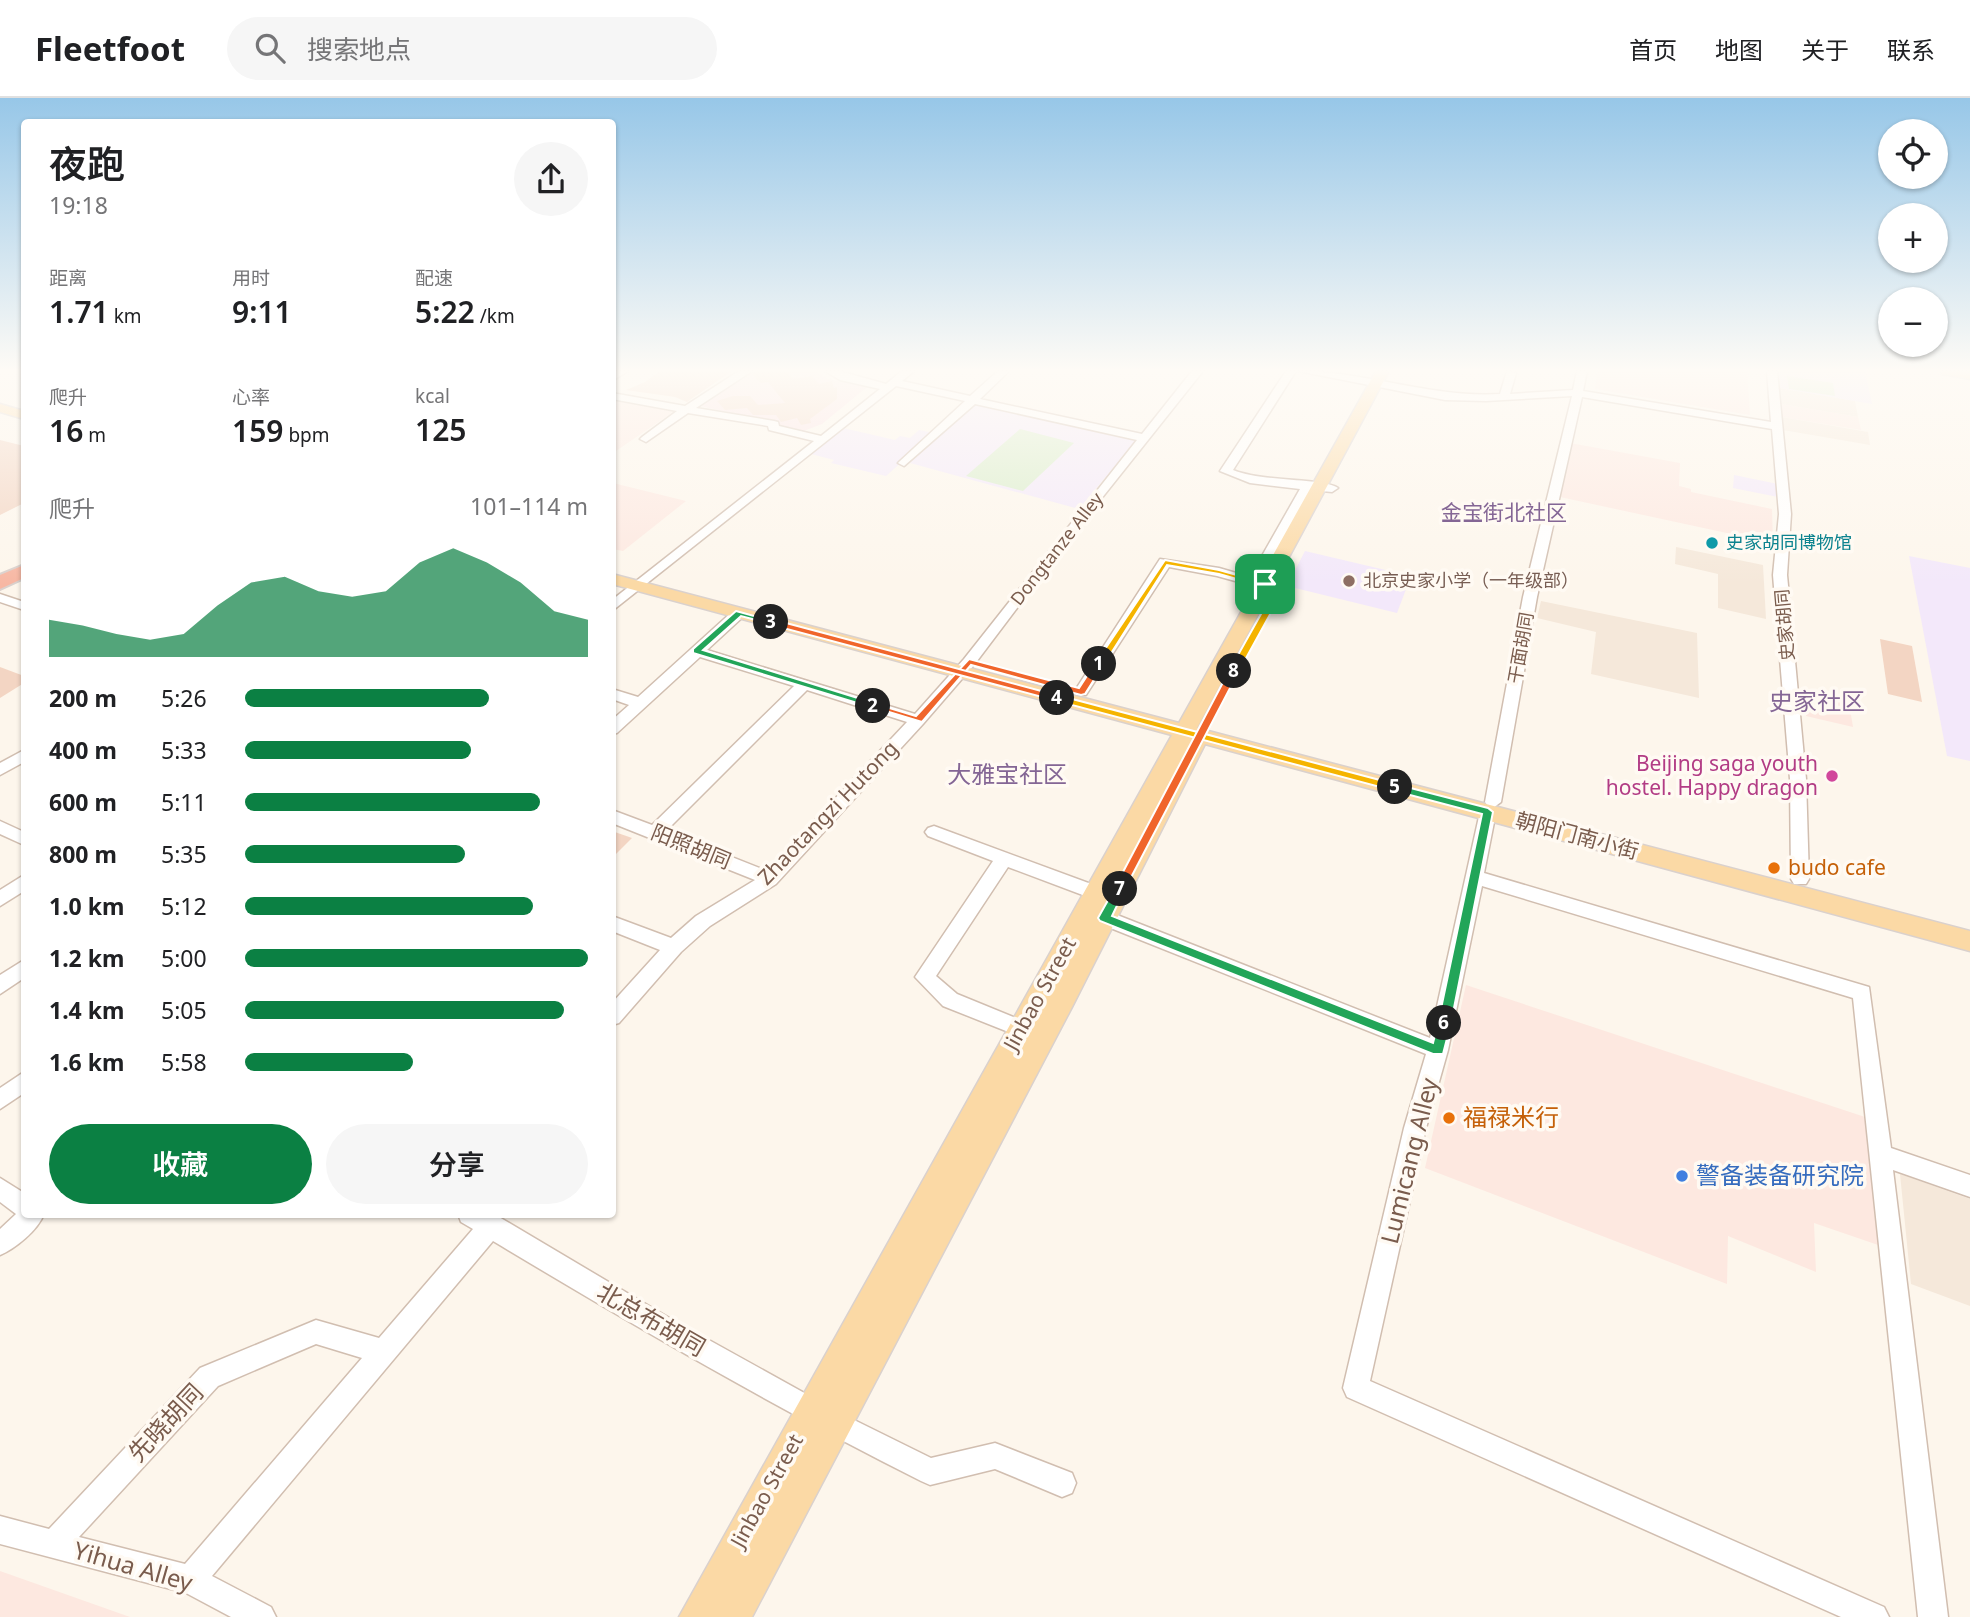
<!DOCTYPE html>
<html lang="zh">
<head>
<meta charset="utf-8">
<style>
	body { margin:0; font-family:"Noto Sans","Noto Sans SC",sans-serif; background:#f6f6f6; color:#202124; height:100vh; display:flex; flex-direction:column; font-size:26px; white-space:nowrap }
	* { box-sizing:border-box; margin:0 }
	p { font-size:23px; color:#757577 }
	.icon { flex:none; width:38px; height:38px; fill:none; stroke:currentColor; stroke-width:2; stroke-linecap:round; stroke-linejoin:round }
	.map { position:relative; flex:1; overflow:hidden }
	.sheet { position:absolute; left:21px; top:21px; width:595px; height:1099px; display:flex; flex-direction:column; background:#fff; border-radius:7px; box-shadow:0 2px 5px #0004 }
	.sheet>* { flex:none }
	.tools { position:absolute; left:1878px; top:21px; display:grid; gap:14px }
	.tools a { display:grid; place-items:center; width:70px; height:70px; border-radius:50%; background:#fff; box-shadow:0 2px 5px #0004; font-size:35px }
	.pin { position:absolute; display:grid; place-items:center; width:60px; height:60px; color:#fff; margin:-30px; border-radius:14px; box-shadow:0 4px 10px #0006 }
	.km { position:absolute; width:35px; height:35px; margin:-18px; border-radius:50%; background:#222; color:#fff; font-size:19px; line-height:35px; text-align:center }
	.round { display:grid; place-items:center; flex:none; width:74px; height:74px; border-radius:37px; background:#f6f6f6 }
	.overview { display:flex; align-items:center; justify-content:space-between; height:119px; padding:0 28px }
	h1 { font-size:38px; font-weight:600; line-height:52px }
	.metrics { display:grid; grid-template-columns:repeat(3,1fr); gap:10px; height:119px; padding:7px 28px }
	.metrics div { display:grid; align-content:center }
	.metrics b { font-size:30px; font-weight:600 }
	.metrics small { font-size:19px; font-weight:400 }
	.metrics p { font-size:19px }
	.chart { height:196px; padding:14px 28px }
	.chart p { display:flex; justify-content:space-between }
	.chart svg { width:100%; height:126px; margin-top:7px; fill:#0b8043; opacity:.7 }
	.action { display:flex; gap:14px; margin-top:auto; padding:14px 28px }
	.action a { flex:1; height:80px; border-radius:42px; background:#0b8043; color:#fff; font-size:28px; font-weight:600; line-height:80px; text-align:center }
	.action a+a { background:#f6f6f6; color:#202124 }
	ul { padding:0 28px; list-style:none; font-size:23px }
	li { display:grid; grid-template-columns:112px 84px 1fr; align-items:center; height:52px }
	li i { height:18px; border-radius:9px; background:#0b8043 }
	header { display:flex; align-items:center; gap:42px; box-sizing:border-box; height:98px; padding:0 35px; background:#fff; border-bottom:2px solid #e0e0e0 }
	header strong { font-size:33px }
	nav { display:flex; gap:38px; margin-inline-start:auto; font-size:24px }
	.search { width:490px; height:63px; background:#f6f6f6; display:flex; align-items:center; gap:18px; box-sizing:border-box; padding:0 24px; border-radius:38px; color:#757577; font-size:26px }
	.map>svg:first-child { display:block }
</style>
</head>
<body>
<header>
<strong>Fleetfoot</strong>
<div class="search"><svg class="icon" aria-label="search" viewBox="0 0 24 24"><circle cx="10" cy="10" r="6"/><path d="M15 15l6 6"/></svg>搜索地点</div>
<nav><a>首页</a><a>地图</a><a>关于</a><a>联系</a></nav>
</header>
<div class="map">
<svg width="1970" height="1519" viewBox="0 0 1970 1519">
	<rect width="100%" height="100%" fill="#fdf6ec"/>
	<g fill="#f5e8da">
		<polygon points="1779,290 1855,303 1858,319 1781,306"/>
		<polygon points="1782,319 1868,334 1870,347 1783,332"/>
		<polygon points="1676,449 1763,467 1766,521 1718,510 1718,476 1675,466"/>
		<polygon points="1541,503 1697,535 1699,600 1591,576 1596,534 1537,520"/>
		<polygon points="1900,1076 1970,1101 1970,1208 1911,1186"/>
	</g>
	<g fill="#fde8e0">
		<polygon points="1597,273 1747,273 1750,317 1595,291"/>
		<polygon points="613,301 673,314 613,355"/>
		<polygon points="1781,306 1858,319 1861,332 1782,319"/>
		<polygon points="1570,345 1680,365 1679,388 1691,391 1691,394 1772,411 1773,445 1560,399"/>
		<polygon points="613,385 686,403 623,453 613,451"/>
		<polygon points="1802,589 1848,599 1853,629 1806,618"/>
		<polygon points="1466,887 1865,1019 1881,1148 1814,1125 1816,1174 1728,1138 1727,1186 1425,1070"/>
		<polygon points="0,1473 130,1519 0,1519"/>
	</g>
	<g fill="#f3e8fa">
		<polygon points="1777,273 1865,273 1872,306 1779,290"/>
		<polygon points="976,303 1138,340 1079,411 910,365"/>
		<polygon points="843,330 895,342 900,338 910,340 919,332 934,335 886,378 831,365 834,362 811,356"/>
		<polygon points="1734,377 1778,386 1778,399 1733,390"/>
		<polygon points="1305,453 1411,478 1397,515 1287,488"/>
		<polygon points="1909,458 1970,470 1970,663 1947,658"/>
	</g>
	<polygon fill="#fbdfe3" points="754,273 815,273 828,281 867,289 822,326 801,334 780,329 778,325 700,308"/>
	<g fill="#d8ecc9">
		<polygon points="1787,278 1833,285 1835,298 1789,291"/>
		<polygon points="1020,331 1074,345 1023,393 966,378"/>
	</g>
	<g fill="#f3d5c3">
		<polygon points="660,273 732,273 687,304 675,299 626,292 645,284"/>
		<polygon points="755,273 787,273 793,281 812,278 819,286 832,283 834,290 837,289 837,301 810,321 811,325 801,327 797,320 781,324 776,317 753,317 747,310 725,312 717,303 733,298 750,298 758,307 785,305 768,284 761,285 752,276"/>
		<polygon points="0,342 24,348 24,405 0,417"/>
		<polygon points="1880,541 1912,548 1922,604 1888,596"/>
		<polygon points="0,569 24,578 24,585 0,600"/>
		<polygon points="612,733 632,740 612,760"/>
	</g>
	<g fill="none" stroke-linecap="round" stroke-linejoin="round">
		<defs>
			<g id="minor">
				<polygon points="615,273 628,273 612,283 612,275"/>
				<path d="M739,273H752L696,310L774,323L778,324L779,328L821,338L880,291L840,282L825,273H839L886,286L902,273H914L902,283L970,298L998,273H1009L980,301L1142,336L1192,273H1203L1070,440L974,567L923,626L776,786L710,828L681,854L619,925L612,927V905L660,852L612,833V818L671,840L696,818L755,782L612,725V712L652,727L794,588L700,559L617,635L612,636V622L629,607L612,601V591L638,599L734,512L739,511L746,515L744,518L707,552L915,616L964,561L1137,342L975,306L904,368L898,365L900,363L965,303L896,288L612,513V502L814,343L769,332L768,328L688,315L646,344L640,341L642,339L677,313L612,301V295L685,308ZM807,592L907,624L767,773L666,733Z"/>
				<path d="M1286,273H1296L1233,372C1261,384 1324,380 1338,390L1332,394L1311,392L1262,482L1286,491L1279,495L1217,478L1169,469L1086,597H1076L1074,594L1160,461L1219,470L1250,479L1300,391L1250,385L1220,373Z"/>
				<path d="M1298,273C1366,273 1430,300 1500,296L1507,273L1516,275L1510,296L1573,292L1577,273H1587L1583,293L1771,324L1767,273H1777L1791,416L1787,477L1806,681L1809,781L1806,786H1794L1791,781L1790,681L1773,477L1779,416L1772,331L1582,299L1537,499L1501,704L1493,710L1496,714L1484,775L1869,889L1891,1050L1970,1077V1099L1893,1072L1948,1519H1918L1853,900L1482,788L1448,952L1426,1030L1370,1283L1884,1509L1889,1519H1841L1347,1299L1343,1290L1404,1030L1426,956L1098,825L1096,820L1098,815H1112L1430,940L1480,714L1488,708L1485,704L1523,499L1572,298L1486,303L1445,302Z"/>
				<polygon points="0,496 24,504 24,512 0,504"/>
				<polygon points="24,652 24,664 0,677 0,665"/>
				<polygon points="0,723 24,734 24,747 0,736"/>
				<polygon points="934,728 1102,790 1105,795 1102,800 1096,802 1008,769 936,878 957,896 1028,925 1031,931 1028,937 1021,939 943,908 915,879 993,763 928,738 925,734 928,730"/>
				<polygon points="24,777 24,793 0,808 0,792"/>
				<polygon points="24,862 24,880 0,896 0,877"/>
				<polygon points="24,974 24,995 0,1011 0,990"/>
				<path d="M0,1080L24,1095V1116H44C38,1132 15,1151 0,1157V1131L16,1116L0,1104Z"/>
				<path d="M458,1116H493L499,1119L671,1221L844,1317L931,1360L995,1345L1072,1375L1076,1385L1072,1395L1062,1399L995,1371L930,1387L921,1383C774,1309 633,1227 493,1143L212,1478L271,1509L276,1519H231L186,1495L0,1446V1418L49,1431L200,1270L316,1222L379,1240L473,1131L461,1124ZM316,1246L362,1260L185,1466L79,1439L218,1288Z"/>
			</g>
			<g id="major">
				<polygon points="1376,273 1389,273 1197,630 1970,833 1970,853 1205,646 1072,909 752,1519 679,1519 1172,637 612,486 612,476 1179,625"/>
				<polygon points="1941,273 1970,273 1970,281 1942,276"/>
				<polygon points="0,306 24,313 24,321 0,314"/>
			</g>
			<polygon id="highway" points="24,467 24,480 0,491 0,477"/>
		</defs>
		<use href="#minor" stroke="#d1beb0" stroke-width="3"/>
		<use href="#major" stroke="#dad1cd" stroke-width="3"/>
		<use href="#highway" stroke="#dad1cd" stroke-width="4"/>
		<use href="#minor" fill="#fff" fill-rule="evenodd"/>
		<use href="#major" fill="#fbd9a5" fill-rule="evenodd"/>
		<use href="#highway" fill="#f7b7a3" fill-rule="evenodd"/>
	</g>
	<linearGradient id="sky" x2="0" y2="1"><stop stop-color="#97c7e8"/><stop offset="0.56" stop-color="#fefbf6"/><stop offset="1" stop-color="#fefbf6" stop-opacity="0"/></linearGradient>
	<rect width="1970" height="486" fill="url(#sky)"/>
	<polygon fill="#f5b400" stroke="#fff" stroke-width="2" points="1165,462 1219,472 1269,486 1265,489 1219,476 1167,467 1103,568 1096,568 1095,566"/>
	<polygon fill="#f0652b" stroke="#fff" stroke-width="2" points="969,561 1079,590 1096,564 1104,566 1085,596 1081,597 971,567 922,624 869,608 873,605 916,618"/>
	<polygon fill="#22a559" stroke="#fff" stroke-width="2" points="736,513 776,524 771,526 741,518 703,552 877,606 877,611 693,555 693,551"/>
	<polygon fill="#f0652b" stroke="#fff" stroke-width="2" points="771,521 1060,598 1062,600 1057,603 768,526 767,524"/>
	<polygon fill="#f5b400" stroke="#fff" stroke-width="2" points="1057,597 1395,686 1400,689 1395,693 1053,602 1052,600"/>
	<polygon fill="#22a559" stroke="#fff" stroke-width="2" points="1395,686 1488,710 1493,714 1451,925 1444,930 1438,925 1482,716 1391,692 1391,687"/>
	<polygon fill="#22a559" stroke="#fff" stroke-width="2" points="1120,786 1125,791 1112,818 1433,945 1439,921 1449,921 1451,925 1443,956 1433,956 1100,823 1098,820 1116,788"/>
	<polygon fill="#f0652b" stroke="#fff" stroke-width="2" points="1234,570 1239,573 1125,791 1124,794 1116,794 1114,791 1229,573"/>
	<polygon fill="#f5b400" stroke="#fff" stroke-width="2" points="1262,485 1284,491 1239,573 1231,575 1229,573 1274,493 1262,488"/>
	<circle fill="#0f9aa8" stroke="#fffaf3" stroke-width="2.5" cx="1712" cy="445" r="7"/>
	<circle fill="#8d6e63" stroke="#fffaf3" stroke-width="2.5" cx="1349" cy="483" r="7"/>
	<circle fill="#d1479c" stroke="#fffaf3" stroke-width="2.5" cx="1832" cy="678" r="7"/>
	<g fill="#e8710a" stroke="#fffaf3" stroke-width="2.5">
		<circle cx="1774" cy="770" r="7"/>
		<circle cx="1449" cy="1020" r="7"/>
	</g>
	<circle fill="#3f7fe0" stroke="#fffaf3" stroke-width="2.5" cx="1682" cy="1078" r="7"/>
	<g text-anchor="middle" stroke-width="7" stroke-linejoin="round" paint-order="stroke">
		<g font-size="18" fill="#0d838f" stroke="#fffaf3" text-anchor="start">
			<text x="1726" y="451">史家胡同博物馆</text>
		</g>
		<g font-size="18" fill="#7a5c4d" stroke="#fffaf3">
			<text transform="translate(1057 451) rotate(-52)" y="6">Dongtanze Alley</text>
			<text transform="translate(1785 527) rotate(-95)" y="6">史家胡同</text>
			<text transform="translate(1521 550) rotate(-80)" y="6">干面胡同</text>
		</g>
		<g font-size="18" fill="#785e54" stroke="#fffaf3" text-anchor="start">
			<text x="1363" y="489">北京史家小学（一年级部）</text>
		</g>
		<g font-size="21" fill="#846695" stroke="#fffaf3">
			<text x="1504" y="422">金宝街北社区</text>
		</g>
		<g font-size="21" fill="#b23c85" stroke="#fffaf3" text-anchor="end">
			<text x="1818" y="673">Beijing saga youth<tspan x="1818" dy="24">hostel. Happy dragon</tspan></text>
		</g>
		<g font-size="21" fill="#7a5c4d" stroke="#fffaf3">
			<text transform="translate(828 715) rotate(-46)" y="7">Zhaotangzi Hutong</text>
			<text transform="translate(1577 738) rotate(15)" y="7">朝阳门南小街</text>
			<text transform="translate(691 749) rotate(22)" y="7">阳照胡同</text>
			<text transform="translate(1040 896) rotate(-61)" y="7">Jinbao Street</text>
			<text transform="translate(767 1393) rotate(-61)" y="7">Jinbao Street</text>
		</g>
		<g font-size="21" fill="#c56008" stroke="#fffaf3" text-anchor="start">
			<text x="1788" y="777">budo cafe</text>
		</g>
		<g font-size="24" fill="#846695" stroke="#fffaf3">
			<text x="1817" y="612">史家社区</text>
			<text x="1007" y="685">大雅宝社区</text>
		</g>
		<g font-size="24" fill="#c56008" stroke="#fffaf3" text-anchor="start">
			<text x="1463" y="1028">福禄米行</text>
		</g>
		<g font-size="24" fill="#7a5c4d" stroke="#fffaf3">
			<text transform="translate(1410 1063) rotate(-76)" y="8">Lumicang Alley</text>
			<text transform="translate(651 1222) rotate(30)" y="8">北总布胡同</text>
			<text transform="translate(166 1325) rotate(-47)" y="8">先晓胡同</text>
			<text transform="translate(133 1469) rotate(16)" y="8">Yihua Alley</text>
		</g>
		<g font-size="24" fill="#366cbe" stroke="#fffaf3" text-anchor="start">
			<text x="1696" y="1086">警备装备研究院</text>
		</g>
	</g>
</svg>
<div class="tools">
<a><svg class="icon" aria-label="locate" viewBox="0 0 24 24"><circle cx="12" cy="12" r="6"/><path d="M12 2v4M12 18v4M2 12h4M18 12h4"/></svg></a>
<a>+</a>
<a>−</a>
</div>
<div class="pin" style="left:1265px;top:486px;background:#1e9e55"><svg class="icon" aria-label="arrive" viewBox="0 0 24 24"><path d="M6 21V4h12l-3 4 3 4H6"/></svg></div>
<b class="km" style="left:1099px;top:566px">1</b>
<b class="km" style="left:873px;top:608px">2</b>
<b class="km" style="left:771px;top:524px">3</b>
<b class="km" style="left:1057px;top:600px">4</b>
<b class="km" style="left:1395px;top:689px">5</b>
<b class="km" style="left:1444px;top:925px">6</b>
<b class="km" style="left:1120px;top:791px">7</b>
<b class="km" style="left:1234px;top:573px">8</b>
<section class="sheet">
<div class="overview"><div><h1>夜跑</h1><p>19:18</p></div><a class="round"><svg class="icon" aria-label="share" viewBox="0 0 24 24"><path d="M12 15V3M7 8l5-5 5 5M5 13v7h14v-7"/></svg></a></div>
<div class="metrics">
<div><p>距离</p><b>1.71<small> km</small></b></div>
<div><p>用时</p><b>9:11</b></div>
<div><p>配速</p><b>5:22<small> /km</small></b></div>
</div>
<div class="metrics">
<div><p>爬升</p><b>16<small> m</small></b></div>
<div><p>心率</p><b>159<small> bpm</small></b></div>
<div><p>kcal</p><b>125</b></div>
</div>
<div class="chart"><p><span>爬升</span>101–114 m</p>
<svg viewBox="0 0 160 44" preserveAspectRatio="none"><path d="M0 44V31L10 33L20 36L30 38L40 36L50 26L60 18L70 16L80 21L90 23L100 21L110 11L120 6L130 11L140 18L150 28L160 31V44z"/></svg>
</div>
<ul>
<li><b>200 m</b>5:26<i style="width:71%"></i></li>
<li><b>400 m</b>5:33<i style="width:66%"></i></li>
<li><b>600 m</b>5:11<i style="width:86%"></i></li>
<li><b>800 m</b>5:35<i style="width:64%"></i></li>
<li><b>1.0 km</b>5:12<i style="width:84%"></i></li>
<li><b>1.2 km</b>5:00<i style="width:100%"></i></li>
<li><b>1.4 km</b>5:05<i style="width:93%"></i></li>
<li><b>1.6 km</b>5:58<i style="width:49%"></i></li>
</ul>
<div class="action"><a>收藏</a><a>分享</a></div>
</section>
</div>
</body>
</html>
